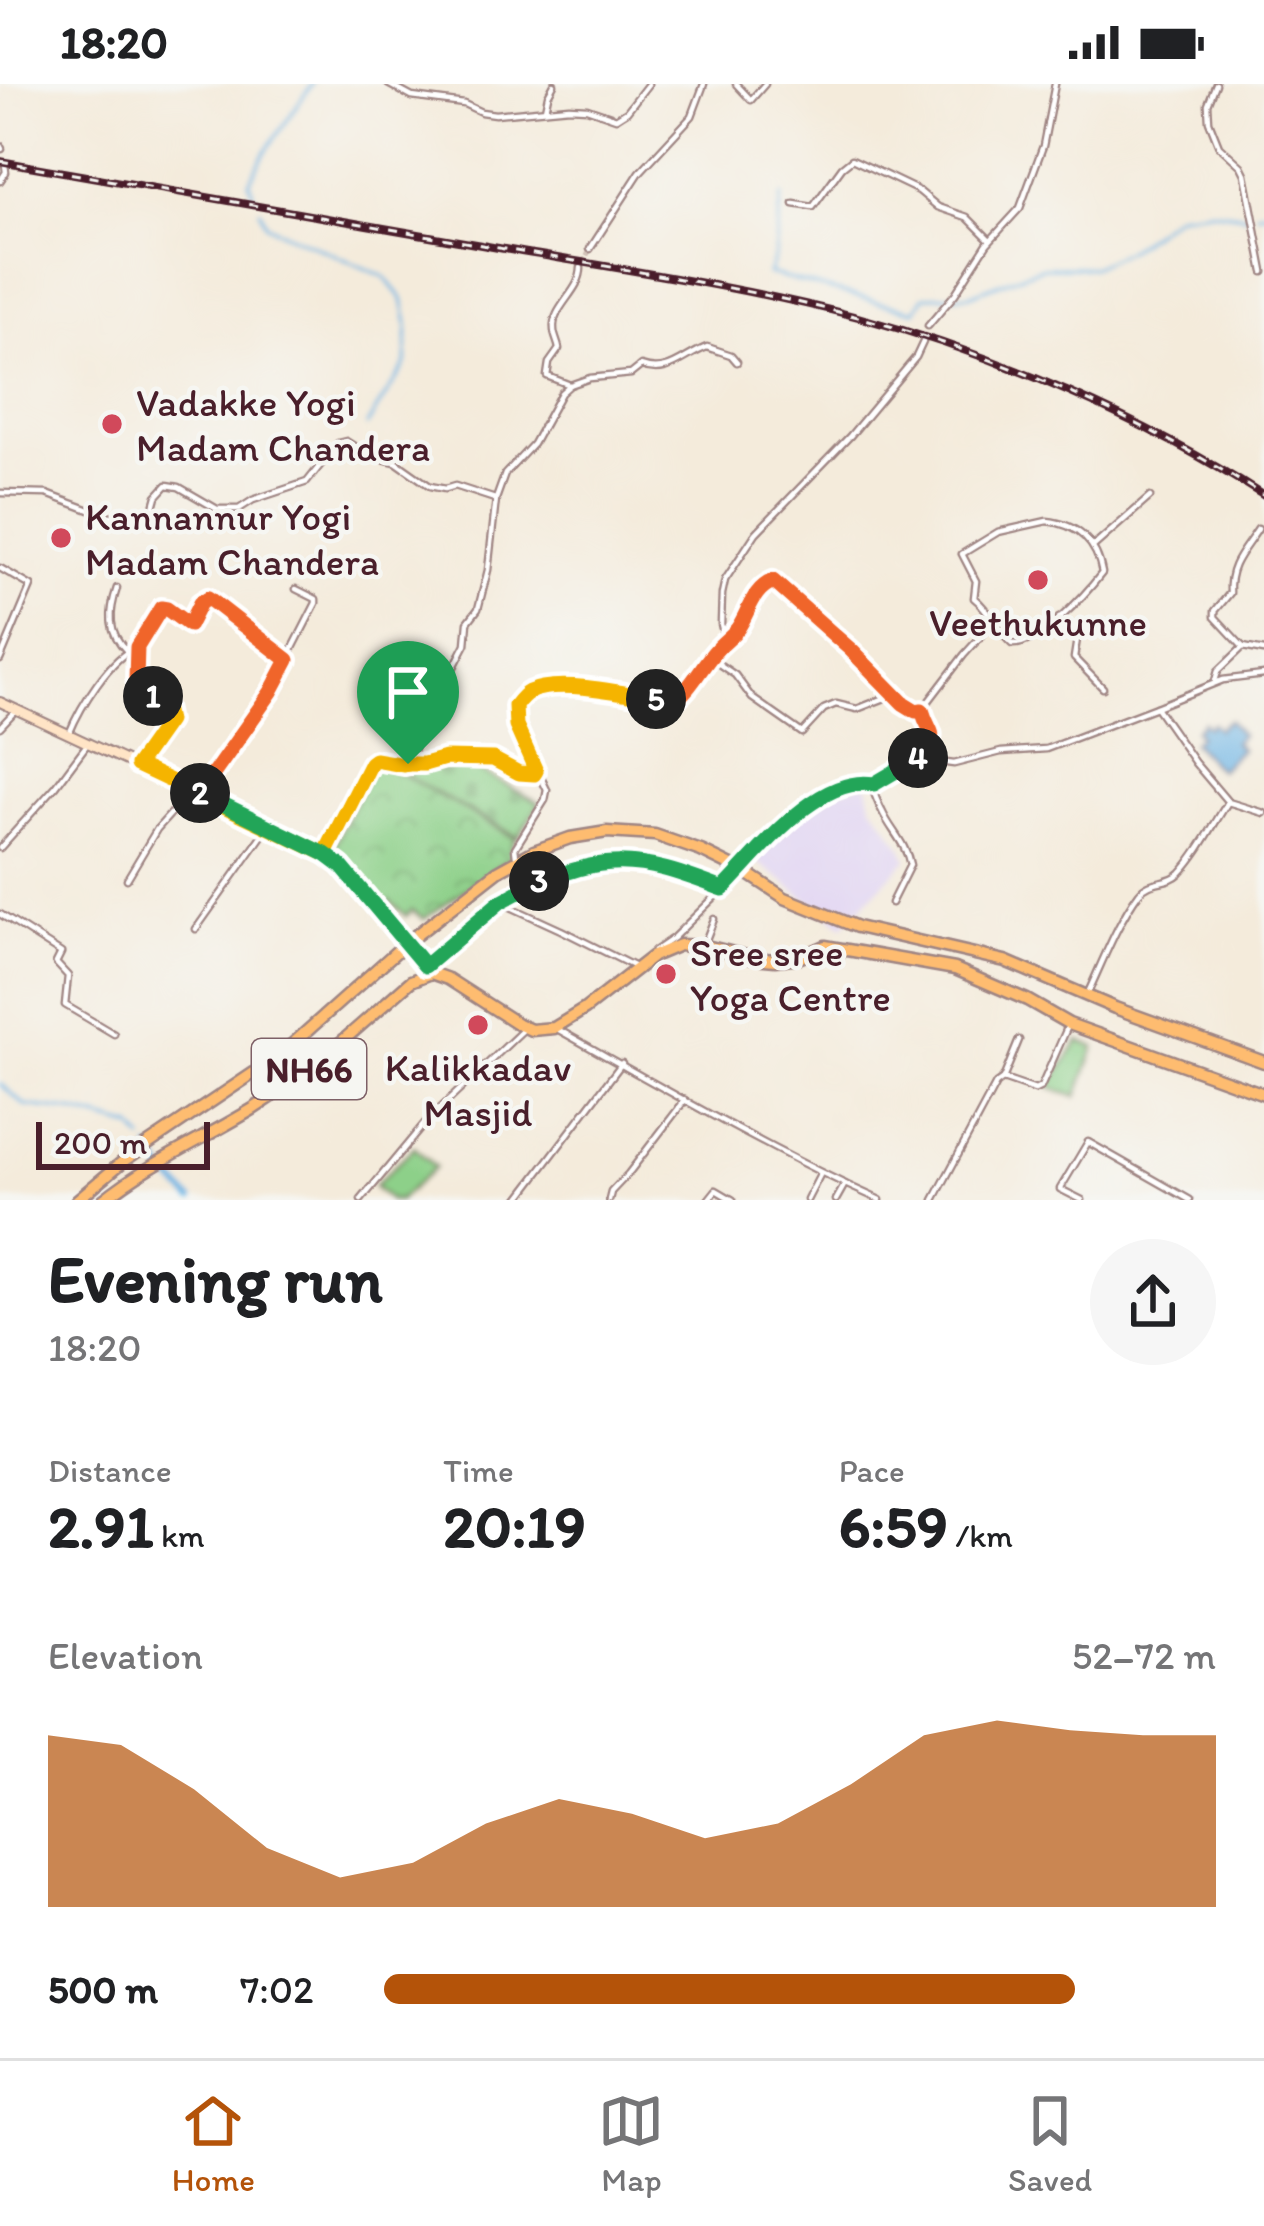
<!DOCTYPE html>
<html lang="en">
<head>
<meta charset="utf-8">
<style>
	body { margin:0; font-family:Itim,sans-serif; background:#f6f6f6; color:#202124; height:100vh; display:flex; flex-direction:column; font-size:45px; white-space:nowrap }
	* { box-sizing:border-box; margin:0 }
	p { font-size:39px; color:#757577 }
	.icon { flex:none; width:66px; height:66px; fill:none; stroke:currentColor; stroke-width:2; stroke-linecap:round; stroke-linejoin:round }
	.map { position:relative; height:1116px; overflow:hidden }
	.details { display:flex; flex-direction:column; background:#fff; flex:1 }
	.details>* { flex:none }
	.scale { position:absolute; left:36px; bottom:30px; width:174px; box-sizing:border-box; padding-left:12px; border:6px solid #4a1f2b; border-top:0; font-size:33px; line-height:42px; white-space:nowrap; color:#4a1f2b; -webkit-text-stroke:9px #f6f6f2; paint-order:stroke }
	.pin { position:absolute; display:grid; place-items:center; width:102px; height:102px; color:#fff; margin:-123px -51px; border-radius:50% 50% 50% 0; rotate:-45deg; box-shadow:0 0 12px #0007 }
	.pin .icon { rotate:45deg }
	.km { position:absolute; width:60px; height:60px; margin:-30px; border-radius:50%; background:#222; color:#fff; font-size:33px; line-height:60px; text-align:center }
	.round { display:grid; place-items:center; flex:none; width:126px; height:126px; border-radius:63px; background:#f6f6f6 }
	.head { display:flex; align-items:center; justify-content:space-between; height:204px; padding:0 48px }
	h1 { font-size:66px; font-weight:800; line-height:90px }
	.metrics { display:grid; grid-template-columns:repeat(3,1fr); gap:18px; height:204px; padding:12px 48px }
	.metrics div { display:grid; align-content:center }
	.metrics b { font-size:60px; font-weight:800 }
	.metrics small { font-size:33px; font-weight:400 }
	.metrics p { font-size:33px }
	.chart { height:336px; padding:24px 48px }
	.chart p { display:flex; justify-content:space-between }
	.chart svg { width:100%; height:216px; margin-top:12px; fill:#b45309; opacity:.7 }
	ul { padding:0 48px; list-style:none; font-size:39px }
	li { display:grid; grid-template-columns:192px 144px 1fr; align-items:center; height:90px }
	li i { height:30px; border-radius:15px; background:#b45309 }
	.status { display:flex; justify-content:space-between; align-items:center; height:84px; padding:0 60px; background:#fff; direction:ltr }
	.status svg { height:33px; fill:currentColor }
	.menu { display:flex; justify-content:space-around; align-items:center; height:168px; border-top:3px solid #e0e0e0; background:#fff; font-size:33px; color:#757577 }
	.menu a { display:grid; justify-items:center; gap:6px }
	.menu .active { color:#b45309 }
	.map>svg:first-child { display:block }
</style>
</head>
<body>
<div class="status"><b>18:20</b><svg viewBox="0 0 49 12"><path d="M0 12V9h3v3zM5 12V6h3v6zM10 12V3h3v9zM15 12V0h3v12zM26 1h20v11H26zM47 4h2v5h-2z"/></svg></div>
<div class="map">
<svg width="1264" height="1116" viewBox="0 0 1264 1116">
	<defs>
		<pattern id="cemetery-stones" width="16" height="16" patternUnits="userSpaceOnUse" patternTransform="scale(3)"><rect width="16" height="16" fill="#8dd089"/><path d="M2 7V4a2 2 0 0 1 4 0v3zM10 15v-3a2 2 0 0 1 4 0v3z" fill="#7bb276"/></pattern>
		<pattern id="park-crowns" width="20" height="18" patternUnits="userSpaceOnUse" patternTransform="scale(3)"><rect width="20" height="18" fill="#8dd089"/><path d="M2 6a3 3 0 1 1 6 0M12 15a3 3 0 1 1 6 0" fill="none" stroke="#7bb276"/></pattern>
	</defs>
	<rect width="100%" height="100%" fill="#f6f6f2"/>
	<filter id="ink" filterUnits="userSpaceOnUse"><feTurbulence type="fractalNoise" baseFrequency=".00833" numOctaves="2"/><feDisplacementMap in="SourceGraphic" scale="24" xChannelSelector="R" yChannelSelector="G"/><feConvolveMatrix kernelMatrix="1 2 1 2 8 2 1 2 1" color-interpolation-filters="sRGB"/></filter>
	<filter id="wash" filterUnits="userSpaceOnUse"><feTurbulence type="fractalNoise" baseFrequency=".004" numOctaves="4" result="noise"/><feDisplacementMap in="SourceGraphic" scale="48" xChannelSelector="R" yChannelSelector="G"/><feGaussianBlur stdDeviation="2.7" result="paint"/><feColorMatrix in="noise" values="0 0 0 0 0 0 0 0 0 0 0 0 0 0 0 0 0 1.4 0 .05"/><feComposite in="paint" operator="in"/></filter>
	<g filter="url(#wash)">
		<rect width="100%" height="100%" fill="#f4ebdb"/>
		<polygon fill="#e1d4f3" points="862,699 868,701 872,720 901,761 907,775 843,842 755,776 809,722 832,708"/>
		<polygon fill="#8dd089" stroke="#6c785a" stroke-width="3" points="414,1063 435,1083 399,1116 390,1116 374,1102"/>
		<polygon fill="url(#cemetery-stones)" stroke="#6c785a" stroke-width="3" points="474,684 540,719 518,753 407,694 408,685"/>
		<g fill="url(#park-crowns)" stroke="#6c785a" stroke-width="3">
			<polygon points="373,680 393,685 515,754 509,767 511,773 424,835 412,826 406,832 390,817 385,820 332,766"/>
			<polygon points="1079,957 1095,963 1077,1013 1049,1003"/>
		</g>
		<polygon fill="#6db4e4" stroke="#5c6a88" stroke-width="3" points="1228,636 1241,651 1234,658 1241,665 1219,686 1192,658 1199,651 1195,646 1203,638 1207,643 1212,639 1218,645"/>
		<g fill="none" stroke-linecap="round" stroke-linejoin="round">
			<g stroke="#6db4e4" stroke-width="3">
				<polyline points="253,109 249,98 264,70 312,0"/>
				<polyline points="782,112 775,171 768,190 915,227 924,212 969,211 1043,183 1092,183 1128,166 1177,130 1209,126 1246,131"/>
				<polyline points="260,126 267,141 385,193 403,215 408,240 406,280 367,341"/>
				<polyline points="1257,129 1264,127"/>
				<polyline points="0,1000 26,1022 71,1027 133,1044 143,1056"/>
			</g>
			<polyline stroke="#6db4e4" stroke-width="6" points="151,1065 162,1085 192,1116"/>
		</g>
	</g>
	<g filter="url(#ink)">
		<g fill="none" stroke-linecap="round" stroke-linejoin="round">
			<polyline stroke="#d2c2b8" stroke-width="4.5" stroke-dasharray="4.5 2" stroke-linecap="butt" points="581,184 590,165"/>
			<defs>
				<g id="minor">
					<polyline points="388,0 412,13 464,20 481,28 495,30 569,23 587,24 616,34 627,27 648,0"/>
					<polyline points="736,0 751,16 765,0"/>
					<polyline points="1216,0 1208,20 1209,37 1219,62 1241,82 1245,90 1264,188"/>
					<polyline points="545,25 548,11 554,0"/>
					<polyline points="0,61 2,65"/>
					<polyline points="0,97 6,88 5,80"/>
					<polyline points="794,120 813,123 842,83 852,75 919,107 938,123 967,133 990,156"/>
					<polyline points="590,165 640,88 692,32 704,0"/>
					<polyline points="928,242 955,210 987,160 1020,124 1043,62 1055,0"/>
					<path d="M570,301L547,292L549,279L559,265C558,258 554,252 554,246C551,224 581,207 581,184"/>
					<polyline points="0,409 47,410 103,431 150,437 157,412 167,401 179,403 217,425 239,425 253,416 307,398 338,359 346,357 370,372 396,378 430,402 445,405 455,402 495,415"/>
					<path d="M1047,437C1078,440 1097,459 1102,489C1086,510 1039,562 1012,560C996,546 991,527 974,514L976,497L962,470L998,448Z"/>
					<polyline points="1094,462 1150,413"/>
					<polyline points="0,484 31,502 0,576"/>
					<path d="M117,504C109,528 107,548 127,567"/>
					<polyline points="1059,534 1077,555 1074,574 1103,604"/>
					<path d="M727,555C745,537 749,508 773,497L851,566L903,619L916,627L922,626"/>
					<path d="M1243,563L1215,533V527L1230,509C1228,481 1243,468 1258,445"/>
					<polyline points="710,574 735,591 752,614 802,649 824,625 836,620 857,625 895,610"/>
					<polyline points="1215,597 1218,587 1243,563 1264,567"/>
					<polyline points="1156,623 1223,596 1264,591"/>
					<polyline points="0,643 16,626"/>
					<path d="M69,650C80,623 110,573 137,563"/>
					<path d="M919,673C941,642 929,655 922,626L964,571L994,538"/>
					<path d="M408,680C422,680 433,675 447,674C460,673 475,674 488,675C506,676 513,690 534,690L536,687"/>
					<path d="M137,681L168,637C163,612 150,616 138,599C126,581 149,542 158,525H167L189,541L200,519L209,514L288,576"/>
					<path d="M870,699C874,708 877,718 882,727C891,747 906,759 910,781L891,819"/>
					<polyline points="200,710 271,607 316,519 316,515 296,505"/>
					<polyline points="0,764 56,702 88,659"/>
					<path d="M325,770L371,679L375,676L408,680L420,648L466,560L468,538L478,525L488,486L496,415L505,390L533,360L561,309L570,301L590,294L631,290L641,282C669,292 683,272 707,263L731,271L737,278"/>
					<path d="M516,772L515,764L545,716L547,706L516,642L515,622C518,619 525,610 528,608C560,593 638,612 672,618L681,613L725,557L721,540L722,510L725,496L756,449L850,352L916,273L923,258"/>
					<polyline points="127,795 157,745 192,706"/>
					<polyline points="500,818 561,846 635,883"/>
					<polyline points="0,830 61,869 56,879 68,892 65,921 114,950"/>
					<polyline points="196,845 269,742"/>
					<polyline points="705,858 714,835"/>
					<polyline points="654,867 673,854 798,731 833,706 862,697 875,700 917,675 954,680 1001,668 1046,665 1156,623 1195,679 1228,718"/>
					<path d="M428,880C451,860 474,837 499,819C518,805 537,798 559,791C624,771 661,781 723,805"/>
					<path d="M1087,911C1103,877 1117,839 1139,809C1151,794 1168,801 1180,789C1199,769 1213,741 1228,718L1264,729"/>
					<path d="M559,946C654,999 747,1053 845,1100"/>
					<polyline points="1003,995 1019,956"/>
					<polyline points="361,1116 425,1039 525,944"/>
					<polyline points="518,1116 622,979"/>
					<polyline points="609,1116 611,1108 628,1090 685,1016"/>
					<polyline points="708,1116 716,1106 733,1116"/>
					<polyline points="807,1116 821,1089"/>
					<polyline points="836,1116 845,1100 880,1116"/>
					<polyline points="934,1116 996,1000 1003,995 1035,1006 1041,1003 1067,944"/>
					<polyline points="1082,1116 1060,1105 1088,1058 1190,1116"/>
				</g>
				<polyline id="secondary" points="0,618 325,770 341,781 431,889"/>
				<g id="trunk">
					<polyline points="77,1116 126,1075 279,972 406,859 498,787 534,767 570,754 607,748 655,751 701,767 750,791 785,814 857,843 1005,877 1115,924 1264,978"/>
					<path d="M103,1116C149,1079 202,1056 253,1025C310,989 360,941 411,897L431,889L448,895L518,940L531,946L554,944L585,925L653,872L679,861L706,862L754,874L775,876L801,873L825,862L955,885L1027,916L1069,940L1264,1010"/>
				</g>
			</defs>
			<use href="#minor" stroke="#9f8583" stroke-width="9"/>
			<use href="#secondary" stroke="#9f8583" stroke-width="12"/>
			<use href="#trunk" stroke="#9f8583" stroke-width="15"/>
			<use href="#minor" stroke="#fff" stroke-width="4.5"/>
			<use href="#secondary" stroke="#ffe4c6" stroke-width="8"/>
			<use href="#trunk" stroke="#febc70" stroke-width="10"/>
			<defs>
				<path id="rail" d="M0,77C170,107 340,136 510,166C626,186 744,203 858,233C995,270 1145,335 1264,412"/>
			</defs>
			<use href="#rail" stroke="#4a1f2b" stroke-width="8"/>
			<use href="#rail" stroke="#f6f6f2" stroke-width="3" stroke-dasharray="9" stroke-linecap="butt"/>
		</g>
	</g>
	<g fill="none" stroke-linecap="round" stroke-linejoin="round" filter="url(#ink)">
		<defs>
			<polyline id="split-1" points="153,612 165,623 168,637 137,681 325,770 371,679 375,676 404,681 408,680"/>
			<polyline id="split-2" points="153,612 136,596 137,563 161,524 167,525 189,541 200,519 208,514 288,576 271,608 200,709"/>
			<polyline id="split-3" points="200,709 325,770 341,782 425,882 500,818 539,797"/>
			<path id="split-4" d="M539,797C563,790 587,780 613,779C651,777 688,792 723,805C759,769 818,690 874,700L918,674"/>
			<path id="split-5" d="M656,615L672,618C691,606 701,582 717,565C723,558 732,552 738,544C750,526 752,506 773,497L851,566L903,619L916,627L922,626C931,656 940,644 918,674"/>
			<path id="split-6" d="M408,680H424L445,674L493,675L519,689L534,690L536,687L516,642L515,622C518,618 525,610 529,608C557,594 625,609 656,615"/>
		</defs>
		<use href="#split-1" stroke="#fff" stroke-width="24"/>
		<use href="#split-2" stroke="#fff" stroke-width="24"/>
		<use href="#split-3" stroke="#fff" stroke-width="24"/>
		<use href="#split-4" stroke="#fff" stroke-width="24"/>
		<use href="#split-5" stroke="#fff" stroke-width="24"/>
		<use href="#split-6" stroke="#fff" stroke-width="24"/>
		<use href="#split-1" stroke="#f5b400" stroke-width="15"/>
		<use href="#split-2" stroke="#f0652b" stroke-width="15"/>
		<use href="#split-3" stroke="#22a559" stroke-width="15"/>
		<use href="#split-4" stroke="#22a559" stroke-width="15"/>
		<use href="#split-5" stroke="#f0652b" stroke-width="15"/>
		<use href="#split-6" stroke="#f5b400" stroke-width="15"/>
	</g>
	<g fill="#d1495b" stroke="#f6f6f2" stroke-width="4.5">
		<circle cx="112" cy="340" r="12"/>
		<circle cx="61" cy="454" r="12"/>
		<circle cx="1038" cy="496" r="12"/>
		<circle cx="666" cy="890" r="12"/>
		<circle cx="478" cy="941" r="12"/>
	</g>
	<g text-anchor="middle" stroke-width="9" stroke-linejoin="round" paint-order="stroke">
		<rect fill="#f6f6f2" stroke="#7e6067" stroke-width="3" x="252" y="955" width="114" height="60" rx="9"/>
		<g font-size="36" font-weight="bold" fill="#4a1f2b">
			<text x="309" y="998">NH66</text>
		</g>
		<g font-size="39" fill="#4a1f2b" stroke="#f6f6f2" text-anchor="start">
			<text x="136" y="332">Vadakke Yogi<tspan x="136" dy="45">Madam Chandera</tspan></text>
			<text x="85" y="446">Kannannur Yogi<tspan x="85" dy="45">Madam Chandera</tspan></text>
			<text x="1038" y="552" text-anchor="middle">Veethukunne</text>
			<text x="690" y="882">Sree sree<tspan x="690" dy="45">Yoga Centre</tspan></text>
			<text x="478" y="997" text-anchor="middle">Kalikkadav<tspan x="478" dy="45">Masjid</tspan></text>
		</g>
	</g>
</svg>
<div class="scale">200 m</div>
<div class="pin" style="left:408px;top:680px;background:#1e9e55"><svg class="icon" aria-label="arrive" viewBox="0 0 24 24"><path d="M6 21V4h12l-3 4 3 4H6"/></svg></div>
<b class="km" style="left:153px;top:612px">1</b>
<b class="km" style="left:200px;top:709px">2</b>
<b class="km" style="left:539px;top:797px">3</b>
<b class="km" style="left:918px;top:674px">4</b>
<b class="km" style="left:656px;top:615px">5</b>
</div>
<section class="details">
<div class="head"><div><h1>Evening run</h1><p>18:20</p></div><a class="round"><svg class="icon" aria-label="share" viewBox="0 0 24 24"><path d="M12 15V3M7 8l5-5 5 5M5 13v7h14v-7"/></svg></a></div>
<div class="metrics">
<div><p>Distance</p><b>2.91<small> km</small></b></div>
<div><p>Time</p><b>20:19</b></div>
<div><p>Pace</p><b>6:59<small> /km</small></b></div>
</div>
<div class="chart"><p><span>Elevation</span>52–72 m</p>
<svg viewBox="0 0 160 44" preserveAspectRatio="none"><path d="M0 44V9L10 11L20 20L30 32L40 38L50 35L60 27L70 22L80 25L90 30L100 27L110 19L120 9L130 6L140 8L150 9L160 9V44z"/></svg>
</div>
<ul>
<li><b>500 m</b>7:02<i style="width:83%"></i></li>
</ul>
</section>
<nav class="menu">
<a class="active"><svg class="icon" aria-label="home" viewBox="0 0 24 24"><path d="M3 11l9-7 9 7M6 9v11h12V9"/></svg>Home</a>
<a><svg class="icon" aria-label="map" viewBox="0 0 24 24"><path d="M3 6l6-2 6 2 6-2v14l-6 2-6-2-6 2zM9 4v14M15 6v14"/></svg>Map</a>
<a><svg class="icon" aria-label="saved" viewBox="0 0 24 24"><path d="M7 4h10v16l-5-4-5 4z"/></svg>Saved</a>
</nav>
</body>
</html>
